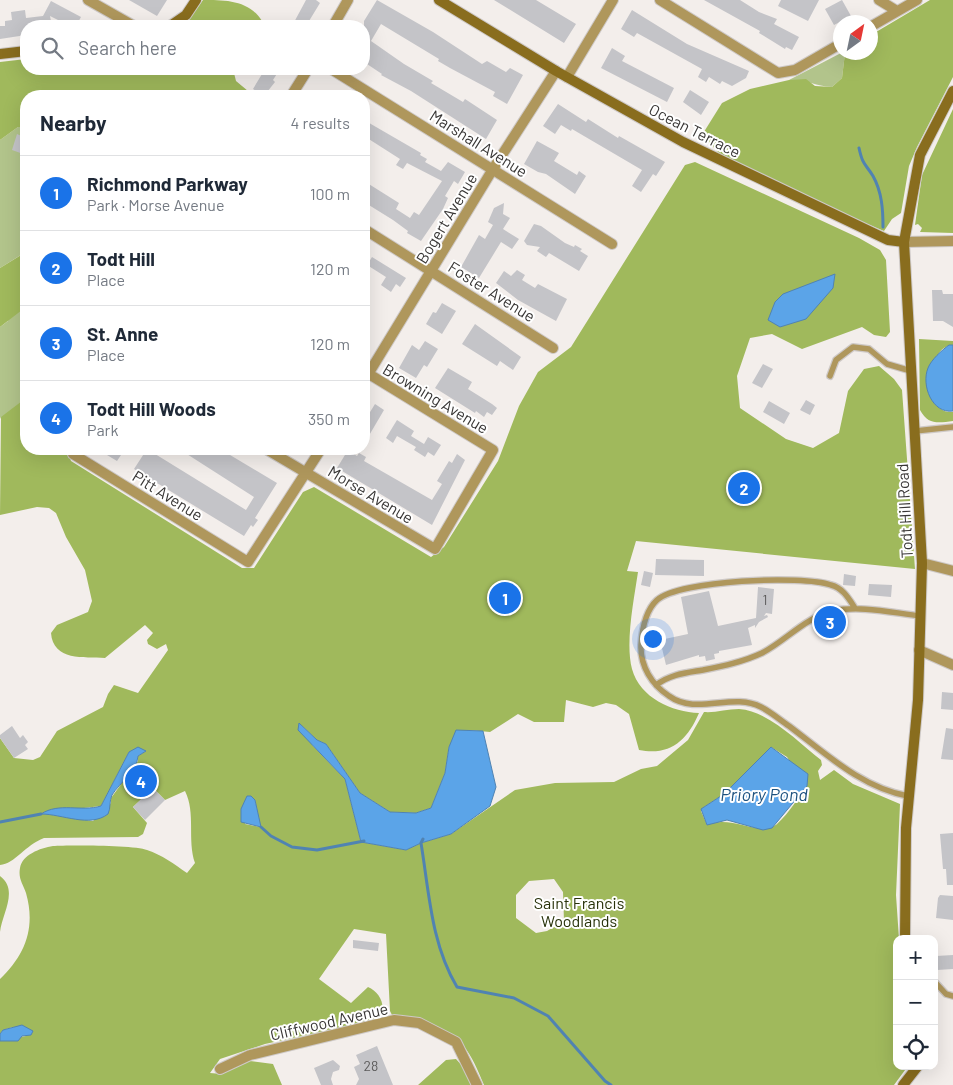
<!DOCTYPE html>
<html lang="en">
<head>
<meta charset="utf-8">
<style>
	body { margin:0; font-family:Barlow,sans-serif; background:#f6f6f7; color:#1f2937 }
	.controls { position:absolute; right:15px; bottom:15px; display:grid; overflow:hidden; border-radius:10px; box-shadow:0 5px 20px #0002 }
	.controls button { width:45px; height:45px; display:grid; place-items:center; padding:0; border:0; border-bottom:1px solid #e0e1e3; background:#fff; color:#1f2937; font:25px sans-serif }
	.compass { position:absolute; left:833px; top:15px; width:45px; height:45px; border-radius:50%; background:#fff; box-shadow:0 5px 20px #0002; rotate:33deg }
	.you { position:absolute; left:652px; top:638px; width:18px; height:18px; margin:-12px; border:4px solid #fff; border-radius:50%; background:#1a73e8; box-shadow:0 0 0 8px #1a73e833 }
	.badge { display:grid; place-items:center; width:32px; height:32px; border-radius:50%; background:#1a73e8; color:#fff; font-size:16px; font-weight:700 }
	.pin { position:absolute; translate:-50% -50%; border:2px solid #fff; box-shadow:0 1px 5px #0006 }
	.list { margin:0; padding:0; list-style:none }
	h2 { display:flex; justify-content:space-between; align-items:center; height:65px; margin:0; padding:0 20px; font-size:21px }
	h2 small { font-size:16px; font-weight:400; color:#747a83 }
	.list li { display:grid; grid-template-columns:32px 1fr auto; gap:15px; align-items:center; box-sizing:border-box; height:75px; padding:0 20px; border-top:1px solid #e0e1e3 }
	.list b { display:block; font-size:19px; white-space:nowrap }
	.list p { margin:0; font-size:16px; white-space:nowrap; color:#747a83 }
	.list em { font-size:16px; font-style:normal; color:#747a83 }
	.icon { flex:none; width:28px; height:28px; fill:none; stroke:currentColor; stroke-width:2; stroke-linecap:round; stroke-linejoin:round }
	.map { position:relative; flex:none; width:953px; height:1085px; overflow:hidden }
	.search { position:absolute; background:#fff; box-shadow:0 5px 20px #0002; left:20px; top:20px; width:350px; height:55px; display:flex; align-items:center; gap:12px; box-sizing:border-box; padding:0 18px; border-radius:20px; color:#747a83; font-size:19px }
	.panel { position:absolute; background:#fff; box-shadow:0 5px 20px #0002; left:20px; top:90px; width:350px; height:365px; border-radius:20px }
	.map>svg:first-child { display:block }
	.green { fill:#b2c48b }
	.forest { fill:#a0b95c; fill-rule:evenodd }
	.water { fill:#5ba4e8; stroke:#5083b2 }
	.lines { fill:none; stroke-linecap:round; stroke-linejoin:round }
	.stream { stroke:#5083b2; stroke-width:3 }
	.building { fill:#c4c4c8 }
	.lane-casing { stroke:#cec9c7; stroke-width:8 }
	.street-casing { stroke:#cec9c7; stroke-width:12 }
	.secondary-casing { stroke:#cec9c7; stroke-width:12 }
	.lane { stroke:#af975c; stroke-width:5.5 }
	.street { stroke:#af975c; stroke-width:10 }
	.secondary { stroke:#896d1e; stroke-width:10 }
	.labels { text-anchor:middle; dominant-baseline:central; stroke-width:4; stroke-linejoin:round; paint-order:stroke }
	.number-label { font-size:14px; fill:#5b5a5a }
	.street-label { font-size:16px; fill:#383635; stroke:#fff }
	.park-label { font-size:16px; fill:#28320a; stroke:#fff }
	.water-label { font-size:18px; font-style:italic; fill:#1e527f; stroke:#fff }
</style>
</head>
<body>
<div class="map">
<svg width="953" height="1085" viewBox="0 0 953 1085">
	<rect width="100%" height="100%" fill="#f3eeeb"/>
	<path class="green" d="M841,53H845L842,78L832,87C814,86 808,79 789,80Z
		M18,127H26V422L1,417L0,419V327L8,321L24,253L0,268V140Z"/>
	<path class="forest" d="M203,0C225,0 249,0 262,21L259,26H184Z
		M930,0H953V77L917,147L909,166L901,213L892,219L884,231L829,208L719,153L702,135L722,103L750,89L789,80L806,79L815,86L832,87L842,78L845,53L870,52L871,35Z
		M26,59V69H236L234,73L236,81L254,96H26V127H18L0,140V62Z
		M953,109V233L920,232L922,228L918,224L915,225L922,175Z
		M695,162L859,238L880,250L886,260L890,332L886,337L874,335L862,327L802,349L772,334L750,338L737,376L740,408L786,439L813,448L839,433L848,391L864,369L879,366L894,379L902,390L915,569L636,541L627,571L638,572C634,599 625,643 632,669C640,698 672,712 699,713C687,741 670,756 639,750L629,714L616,705L606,703L593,707L566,700L564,722H534L518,714L490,732L469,730L449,747L445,773L431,808L416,813L390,812L360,793L326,744L317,740L300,724L313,746L345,779L361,842L406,850L421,843L451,834L515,790L555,783L614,782L641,769L657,766L688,740L704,712C715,713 727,709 739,709C769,711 798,742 821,760L822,765L818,771L820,780L834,770L853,784L900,804L896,895L899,939H897V1066H908L894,1085H484C471,1054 462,1032 426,1024C415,1021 402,1020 392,1015L390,1011L386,934L354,929L319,979L351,1003L368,987C381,992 389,1011 376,1020L265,1044L220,1059L210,1073L222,1074L250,1061L273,1064L282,1085H0V1041L26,1036L13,1027L3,1030L0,1034V979C25,955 36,928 26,893C23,884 18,879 20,868C22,855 40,848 53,846C67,845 135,845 147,850C162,855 174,864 187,873L195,863C187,840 196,813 185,791L165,800L153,788L133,807L147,823L143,834L138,837L44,838C25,845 15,864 0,865V738L14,758L33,760L40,757L57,731L103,707L108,694L114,685L138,693L168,650L166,644L157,649L148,644L147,640L153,633L145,625L105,658C84,657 53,661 51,633L57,625L88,612L92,601L85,570L66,537L56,513L49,508L37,507L0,515L1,417L26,398V449H69L68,453L71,461L242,568H254L303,492L314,487L431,557L444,547L498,461L519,406L538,372L571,347L685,165ZM771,747L787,757L807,786C798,798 789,813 778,823C762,839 732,814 707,825L701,811L704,807L724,794ZM146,751L138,756V761L111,798V803L93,821L42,813L101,806L129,752ZM251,796L255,800L260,827L245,824L244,802ZM554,879L563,892L564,921L547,931L536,933L516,918V895L529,881Z
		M26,252V313L22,310L0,327V268Z
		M919,339L953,341V345C929,347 933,383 932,400C938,407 943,413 953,412V421C938,423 928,425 920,410Z
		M0,876C19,890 2,914 0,932Z
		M456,1059L465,1069L474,1085H418L446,1060Z"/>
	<path class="water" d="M835,274L833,288L806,319L780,327L768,320L775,302L783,294Z
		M949,345H953V411C932,414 921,385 928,368C931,360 942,350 949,345Z
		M299,723L317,740L326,744L360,793L390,812L416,813L431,808L445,773L449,747L456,730L483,731L496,787L490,806L451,834L421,843L406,850L361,842L345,779L298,730Z
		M138,747L146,751L138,756C137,772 120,782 112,795C109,801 111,808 108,814C90,828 62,814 41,814C59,802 81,812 101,806L129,752Z
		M771,747L808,774L807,786L772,828L763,830L727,820L707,825L701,809L724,794Z
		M247,796H251L255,800L261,827L241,822V809Z
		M22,1025L33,1031L31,1035L22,1036L18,1041H0V1034L3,1030Z"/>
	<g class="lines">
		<path class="stream" d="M859,148C863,166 865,163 873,176C882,192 883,210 883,227
			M0,822L41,814
			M261,827L271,836L292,847L317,850L364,841
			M423,839L421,843C429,891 431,944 457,987L514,998L548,1016L605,1081L611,1085"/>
	</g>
	<path class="building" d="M129,0H167L157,16Z
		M306,0H316L320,3L306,26H292Z
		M377,0L433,32L482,64L487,61L506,72L510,68L523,75L507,104L493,96L495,92L450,68L438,61L439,59L381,24L371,41L404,64L433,81L431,83L463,102L465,99L497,120L486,139L411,91L381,75L382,74L364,62V21Z
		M494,0H536L576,24L564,43Z
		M704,0H740L759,12L777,19L774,24L799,37L792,50L786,47L785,49L759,33L760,31Z
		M781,0H819L808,21L778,6Z
		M842,0L851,16L834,25L825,9Z
		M51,1L81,17L76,26H70L50,16L52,26H26V35L0,39V26H5V21L12,20L11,12L25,10L26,18L43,16Z
		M632,10L687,44L749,71L746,78L732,86L722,81L720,84L709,77L706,82L698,77L702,69L637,33L634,37L621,29Z
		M612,48L625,56L622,61L674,88L667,102L601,68Z
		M265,69H280L273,80L275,82L264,96L253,89Z
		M690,90L709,102L701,115L683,102Z
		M558,104L586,122L588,119L618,138L619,136L665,162L656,176L653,174L641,192L632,186L642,170L572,129L571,131L561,125L555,134L543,126Z
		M364,120L421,153L420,155L427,159L425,162L441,171L448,162L465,172L458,184L454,181L445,196L448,198L443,209L421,241L407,233L408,231L393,220L364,202V181L399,203L396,209L410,218L414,212L419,215L442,181L407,163L403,169L396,165L400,159L364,136Z
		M17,134L26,138V155L12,150Z
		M537,141L559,153L554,161L577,175L579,171L586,176L575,194L546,174L538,172L524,164Z
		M504,203L503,214L510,218L503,229L519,239L512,249L501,242L479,278L461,267L479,235L485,239L493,225L488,222L494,208Z
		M534,224L541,226L565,243L574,247L575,245L582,249L580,251L588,256L579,271L549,253L546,257L537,251L540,247L527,245L524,241Z
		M372,257L406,278L400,287L396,284L391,292L381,285L386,277L367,265Z
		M517,270L525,275L522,280L535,288L538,284L567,299L556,321L518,300L496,283L504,271L511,276Z
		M932,290H942L943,294H953V327L943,321H933Z
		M442,303L456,311L442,334L426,324L433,312L436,313Z
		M475,324L521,357L513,370L500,361L497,366L462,344Z
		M425,341L438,349L427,367L424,365L416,378L399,368L412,345L419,350Z
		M763,364L773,369L762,388L752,383Z
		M448,368L472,382L468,389L492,404L497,408L492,415L487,412L484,417L476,411L475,413L435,388Z
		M806,400L815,405L810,415L800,410Z
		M769,401L790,413L784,424L763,412Z
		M375,404L384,410L364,444V416L367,417Z
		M397,420L414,431L411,436L424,444L428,437L441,445L434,456L428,452L425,457L414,450L416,447L397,436L393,443L386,438Z
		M97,449H125L117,461Z
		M147,449L246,510L254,497L179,449H220L277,483L255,518L258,520L253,527L251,525L244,536L134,469Z
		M348,450L357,456L359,453L366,457L364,461L432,500L442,484L437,481L449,461L452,463L457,454L465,460L432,525L337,468Z
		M656,559L704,560V576L655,575Z
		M644,571L653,573L650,587L641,585Z
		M844,574L856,576L855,586L843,585Z
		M869,584L892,585L891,597L868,595Z
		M758,587L774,589L772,614L766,613L764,616L767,615L768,617L759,622L755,628V625L748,628L752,645L719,651V653L714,654L715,659L706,661L705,656L699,657V655L666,665L660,640L688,634L681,597L709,591L718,626L756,618Z
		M942,692L953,693V710L941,709Z
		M12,726L20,738L23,735L28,742L25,745L28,749L14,758L0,738V735Z
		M946,728L953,729V760L941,759Z
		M153,788L165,800L145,820L133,807Z
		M953,833V885H947L946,869H943L940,834Z
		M940,895L953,896V920L936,918L938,898Z
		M353,940L379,943L378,951L353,948Z
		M953,955V969L937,970L936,956Z
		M377,1046L393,1085H356L359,1079L354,1067L360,1064L356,1055Z
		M333,1060L340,1066L339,1070L333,1072L331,1079L333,1085H321L314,1068Z"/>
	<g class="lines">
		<defs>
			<path id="lane" d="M830,376L836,360L853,347L869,349L887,364L911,371
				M915,431L953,427
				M855,608C849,599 843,588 831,585C802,575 680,580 657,600C645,611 642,630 641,645C640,666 652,685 669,696C697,716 732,692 761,707C771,712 780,720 789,726C825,753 862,788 908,796
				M656,685C671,674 685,673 703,670C723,666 743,662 762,653C787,640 804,618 833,611C861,605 893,613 921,616
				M934,981L946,994L953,996"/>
			<path id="street" d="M88,0L134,26
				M660,0L778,73L795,70L840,44
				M879,0L897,11
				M333,26L348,0
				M870,27L917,0
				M331,69L612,244
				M567,77L613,0
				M291,96L308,69
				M364,229L553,348
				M904,242L953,241
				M364,381L493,169L556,71
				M76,449L73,454L248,562L321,449
				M266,449L435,549L493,450L364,371
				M922,563L953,571
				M919,650L953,665
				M220,1069L250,1055L394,1020L419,1023L456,1042L477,1085"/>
			<path id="secondary" d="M439,0L556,71L683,142L888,240L904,242
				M170,26L186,15L196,0
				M0,54L26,51
				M905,939L906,828L918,700L922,563L904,242L920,155L953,91
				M903,1085L918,1066"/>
		</defs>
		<use href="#lane" class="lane-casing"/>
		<use href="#street" class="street-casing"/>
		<use href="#secondary" class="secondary-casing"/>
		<use href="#lane" class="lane"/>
		<use href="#street" class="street"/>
		<use href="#secondary" class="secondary"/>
	</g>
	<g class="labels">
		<g class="number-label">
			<text x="765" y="599">1</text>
			<text x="371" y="1065">28</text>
		</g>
		<g class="street-label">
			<text transform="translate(695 130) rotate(27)">Ocean Terrace</text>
			<text transform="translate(479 143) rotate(32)">Marshall Avenue</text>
			<text transform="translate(446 218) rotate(-59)">Bogert Avenue</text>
			<text transform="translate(492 291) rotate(32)">Foster Avenue</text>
			<text transform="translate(436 398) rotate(31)">Browning Avenue</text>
			<text transform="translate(371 494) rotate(31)">Morse Avenue</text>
			<text transform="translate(168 495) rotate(32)">Pitt Avenue</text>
			<text transform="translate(904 511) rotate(-93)">Todt Hill Road</text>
			<text transform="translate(329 1021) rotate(-13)">Cliffwood Avenue</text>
		</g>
		<g class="park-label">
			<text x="579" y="902">Saint Francis<tspan x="579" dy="18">Woodlands</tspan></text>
		</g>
		<g class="water-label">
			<text x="764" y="794">Priory Pond</text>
		</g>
	</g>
</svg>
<div class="controls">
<button>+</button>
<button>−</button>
<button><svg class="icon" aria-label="locate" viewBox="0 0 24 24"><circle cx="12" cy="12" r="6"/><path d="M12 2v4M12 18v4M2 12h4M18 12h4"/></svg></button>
</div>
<svg class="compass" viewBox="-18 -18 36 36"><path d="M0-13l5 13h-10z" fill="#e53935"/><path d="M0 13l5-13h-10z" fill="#747a83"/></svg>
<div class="you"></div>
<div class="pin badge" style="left:505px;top:598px">1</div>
<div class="pin badge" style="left:744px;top:488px">2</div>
<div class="pin badge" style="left:830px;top:622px">3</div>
<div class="pin badge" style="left:141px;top:781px">4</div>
<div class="search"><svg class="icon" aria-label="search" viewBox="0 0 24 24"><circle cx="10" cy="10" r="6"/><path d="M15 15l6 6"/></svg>Search here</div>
<section class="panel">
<h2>Nearby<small>4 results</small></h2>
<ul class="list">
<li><span class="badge">1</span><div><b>Richmond Parkway</b><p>Park · Morse Avenue</p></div><em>100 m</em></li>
<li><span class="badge">2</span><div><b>Todt Hill</b><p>Place</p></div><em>120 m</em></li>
<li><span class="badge">3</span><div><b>St. Anne</b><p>Place</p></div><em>120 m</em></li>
<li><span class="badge">4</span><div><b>Todt Hill Woods</b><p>Park</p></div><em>350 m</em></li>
</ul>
</section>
</div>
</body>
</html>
